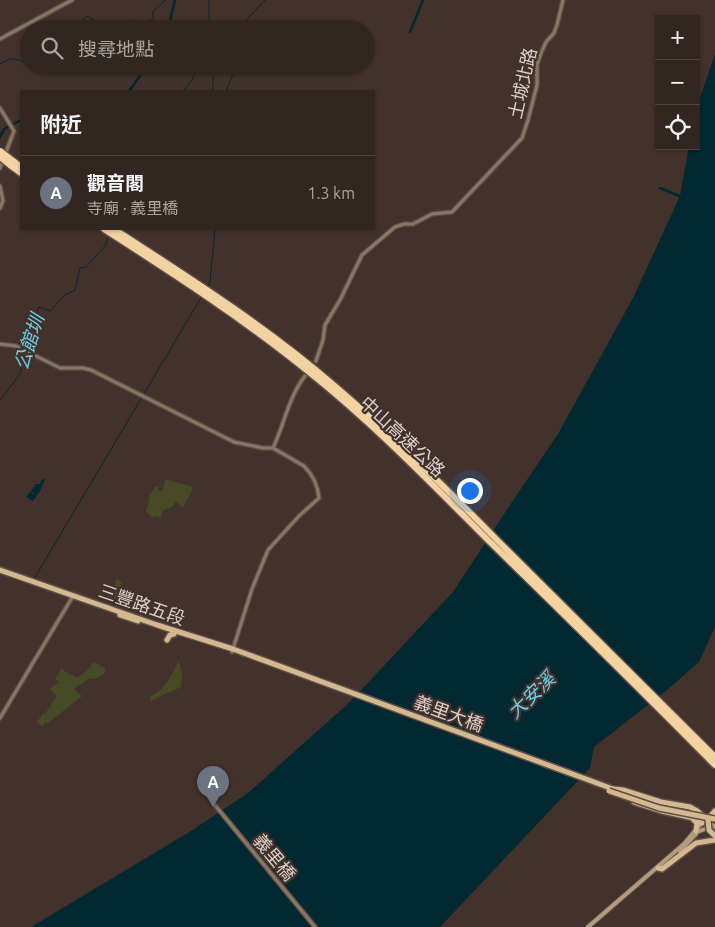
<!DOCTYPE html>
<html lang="zh-TW">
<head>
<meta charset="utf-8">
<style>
	body { margin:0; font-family:Ubuntu,"Noto Sans TC",sans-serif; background:#3d322d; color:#f1f3f6 }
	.controls { position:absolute; right:15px; top:15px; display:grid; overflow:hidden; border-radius:0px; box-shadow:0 1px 4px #0004 }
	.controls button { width:45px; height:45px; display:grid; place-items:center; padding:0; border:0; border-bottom:1px solid #4d433e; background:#322620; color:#f1f3f6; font:25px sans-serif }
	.you { position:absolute; left:469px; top:490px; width:18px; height:18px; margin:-12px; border:4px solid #fff; border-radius:50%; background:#1a73e8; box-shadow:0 0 0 8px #1a73e833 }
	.badge { display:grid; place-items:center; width:32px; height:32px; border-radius:50%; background:#bbc045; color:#fff; font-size:16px; font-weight:700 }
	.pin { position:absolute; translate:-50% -41px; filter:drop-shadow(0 1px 2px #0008) }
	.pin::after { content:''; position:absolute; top:26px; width:18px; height:15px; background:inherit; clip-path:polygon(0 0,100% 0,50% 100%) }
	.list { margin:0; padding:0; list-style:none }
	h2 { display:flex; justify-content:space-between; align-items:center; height:65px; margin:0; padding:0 20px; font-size:21px }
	h2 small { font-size:16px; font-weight:400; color:#a8a5a5 }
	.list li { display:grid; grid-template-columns:32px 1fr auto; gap:15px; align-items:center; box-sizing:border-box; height:75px; padding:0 20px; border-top:1px solid #4d433e }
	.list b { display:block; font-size:19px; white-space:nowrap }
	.list p { margin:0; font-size:16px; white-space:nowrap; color:#a8a5a5 }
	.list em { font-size:16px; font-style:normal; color:#a8a5a5 }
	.icon { flex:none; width:28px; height:28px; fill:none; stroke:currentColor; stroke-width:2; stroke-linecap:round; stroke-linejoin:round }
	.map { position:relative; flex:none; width:715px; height:927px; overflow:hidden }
	.search { position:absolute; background:#322620; box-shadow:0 1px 4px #0004; left:20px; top:20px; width:355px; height:55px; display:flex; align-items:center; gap:12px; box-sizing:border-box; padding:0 18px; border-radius:28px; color:#a8a5a5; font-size:19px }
	.panel { position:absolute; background:#322620; box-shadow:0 1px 4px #0004; left:20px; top:90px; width:355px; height:140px; border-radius:0px }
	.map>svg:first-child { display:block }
	.green { fill:#464b26 }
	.water { fill:#022831 }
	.pier { fill:#43322b }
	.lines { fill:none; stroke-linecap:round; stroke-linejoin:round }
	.stream { stroke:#022831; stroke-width:1 }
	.canal { stroke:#022831; stroke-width:2.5 }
	.tertiary-casing { stroke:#5e4e48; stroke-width:5.5 }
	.secondary-casing { stroke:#5e4e48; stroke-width:6 }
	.primary-casing { stroke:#5e4e48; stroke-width:8 }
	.motorway-casing { stroke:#5e4e48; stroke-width:9 }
	.tertiary { stroke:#867865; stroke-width:3 }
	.secondary { stroke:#b29c7d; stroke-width:4 }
	.primary { stroke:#d4b890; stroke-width:5 }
	.motorway { stroke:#f3d2a1; stroke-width:6 }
	.primary-bridge-casing { stroke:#5e4e48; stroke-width:8; stroke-linecap:butt }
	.motorway-bridge-casing { stroke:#5e4e48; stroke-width:9; stroke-linecap:butt }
	.primary-bridge { stroke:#d4b890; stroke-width:5 }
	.motorway-bridge { stroke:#f3d2a1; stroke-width:6 }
	.labels { text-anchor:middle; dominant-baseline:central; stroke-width:4.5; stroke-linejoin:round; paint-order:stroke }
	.street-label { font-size:18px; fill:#dad0cb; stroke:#43322b }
	.water-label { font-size:19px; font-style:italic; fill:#67cfea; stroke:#43322b }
</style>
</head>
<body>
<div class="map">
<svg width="715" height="927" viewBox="0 0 715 927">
	<rect width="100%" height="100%" fill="#43322b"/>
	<path class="green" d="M166,479L193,487L191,493L183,507L176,501L172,507L162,511L161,517L154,516L153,518L146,511L150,498L149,496L156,486L159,487L158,490L162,491Z
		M116,579L122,582L118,599H115L113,594Z
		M179,661L182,675L181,687L150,701V697C167,687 170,678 179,661Z
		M93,662L105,668V673L94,679L90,678L74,689L82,696L48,723L45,722L42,726L37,722L43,713L45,714L57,696L49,689L59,682L55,679L61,669L77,678L87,671Z"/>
	<path class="water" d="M715,54V627L699,662L667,690L594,747L590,768L440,927H31L191,831L248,793L350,702L453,592L504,514L558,434L634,296L680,196L689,146H696V110Z
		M44,478L45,479L40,491L33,501L26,497L30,492L36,495L31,491L36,484H41L40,482Z"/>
	<path class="pier" d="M358,691L587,775L582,780L353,696Z
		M221,808L319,927H315L218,810Z"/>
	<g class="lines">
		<path class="stream" d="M73,29L87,16L100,23L136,20L139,22L149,21L154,18L152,12L166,0
			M209,29V0
			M238,29L265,0
			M0,64C12,56 17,58 29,65
			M31,66H33
			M213,66V91
			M183,91L192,80L198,66
			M226,91L233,74L232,66
			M208,286L210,282L215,229
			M24,347L31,321L39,307L50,311L65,295L75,290L80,268L86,267L105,246L109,235
			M0,400C4,394 21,375 21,371C22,362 18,362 22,351
			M34,579L202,296"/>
		<path class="canal" d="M168,29L175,0
			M410,32L423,0
			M129,91L147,66
			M0,137L4,129L21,120
			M660,188L682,197"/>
		<defs>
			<path id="tertiary" d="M0,39L72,0
				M0,108L14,131L0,168
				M0,186L3,201L0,208
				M0,344L16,346L60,368H83L91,370L234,442L263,448H273L304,466C312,474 318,486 319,498L299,516L268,550L252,589L232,652
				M316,361L323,340L325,325L340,300L362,255L395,227L404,224H413L432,214L452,212L522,138L528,120L537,85V65L541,53L546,42L554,33L557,25L563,0
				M273,448C284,425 289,396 305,376
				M0,718L73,596
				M214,804L315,927"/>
			<path id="secondary" d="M697,832L705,829H709
				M680,851L696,834
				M588,927L684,844L705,819L715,827"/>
			<path id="primary" d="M0,570L157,625L233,649L613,789L623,790L661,802L690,807L697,811L705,818
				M120,615L138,621
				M167,640L170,635L174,634
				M634,802L662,811L698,819L702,823
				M693,819L697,823L696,831
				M708,819L715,811
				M658,868L662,869L696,843L715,840"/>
			<path id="motorway" d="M13,161L21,167
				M10,165L21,173
				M104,229C174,274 244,319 309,372C373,423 430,482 488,540C564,614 640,689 715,765
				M114,229C191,279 268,328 337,388C393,436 446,488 498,541C570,613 642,685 715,757"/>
		</defs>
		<use href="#tertiary" class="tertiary-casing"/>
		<use href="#secondary" class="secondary-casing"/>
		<use href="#primary" class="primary-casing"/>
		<use href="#motorway" class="motorway-casing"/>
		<use href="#tertiary" class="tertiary"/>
		<use href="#secondary" class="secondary"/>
		<use href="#primary" class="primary"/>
		<use href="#motorway" class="motorway"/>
		<defs>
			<path id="primary-bridge" d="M609,791L659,808L715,819
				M708,819L709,830L715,836"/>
			<path id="motorway-bridge" d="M0,151L13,161
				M0,157L10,165"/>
		</defs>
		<use href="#primary-bridge" class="primary-bridge-casing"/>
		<use href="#motorway-bridge" class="motorway-bridge-casing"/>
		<use href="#primary-bridge" class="primary-bridge"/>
		<use href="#motorway-bridge" class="motorway-bridge"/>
	</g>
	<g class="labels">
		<g class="street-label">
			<text transform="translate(522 83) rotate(-77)">土城北路</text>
			<text transform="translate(403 436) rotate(43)">中山高速公路</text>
			<text transform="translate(142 604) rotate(19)">三豐路五段</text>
			<text transform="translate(449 713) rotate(20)">義里大橋</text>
			<text transform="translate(275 857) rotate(50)">義里橋</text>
		</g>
		<g class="water-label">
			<text transform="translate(29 342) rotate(-72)">公館圳</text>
			<text transform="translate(531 695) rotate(-44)">大安溪</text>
		</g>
	</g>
</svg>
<div class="controls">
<button>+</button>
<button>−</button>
<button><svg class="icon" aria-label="locate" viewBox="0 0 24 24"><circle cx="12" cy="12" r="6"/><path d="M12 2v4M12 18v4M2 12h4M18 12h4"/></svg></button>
</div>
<div class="you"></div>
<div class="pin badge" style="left:213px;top:807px;background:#6b7280">A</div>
<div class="search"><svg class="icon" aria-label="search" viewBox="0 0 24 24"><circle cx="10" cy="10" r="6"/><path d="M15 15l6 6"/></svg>搜尋地點</div>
<section class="panel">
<h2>附近<small></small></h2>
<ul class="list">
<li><span class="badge" style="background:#6b7280">A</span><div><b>觀音閣</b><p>寺廟 · 義里橋</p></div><em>1.3 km</em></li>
</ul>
</section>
</div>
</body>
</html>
